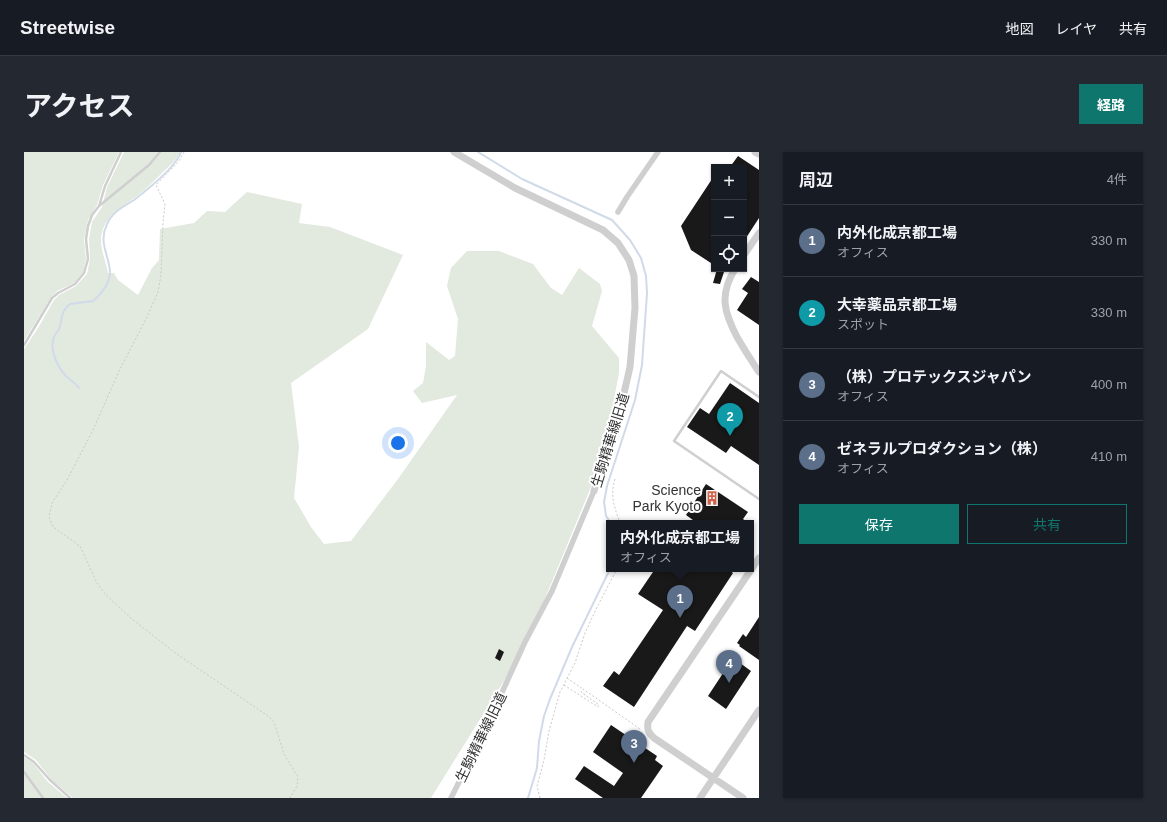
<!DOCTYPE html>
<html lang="ja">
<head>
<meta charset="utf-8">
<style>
	body { margin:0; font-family:Arial,"Noto Sans JP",sans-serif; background:#242831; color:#f1f3f6 }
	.controls { position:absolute; right:12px; top:12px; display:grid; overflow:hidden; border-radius:0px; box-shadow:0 1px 3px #0004 }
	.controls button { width:36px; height:36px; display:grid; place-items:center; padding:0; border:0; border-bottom:1px solid #363941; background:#171b24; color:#f1f3f6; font:20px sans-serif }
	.you { position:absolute; left:374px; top:291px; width:14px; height:14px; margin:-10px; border:3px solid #fff; border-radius:50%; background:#1a73e8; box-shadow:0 0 0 6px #1a73e833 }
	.badge { display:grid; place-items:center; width:26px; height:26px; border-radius:50%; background:#0f766e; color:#fff; font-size:13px; font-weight:700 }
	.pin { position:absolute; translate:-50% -33px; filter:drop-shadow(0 1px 2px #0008) }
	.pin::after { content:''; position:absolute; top:21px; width:14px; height:12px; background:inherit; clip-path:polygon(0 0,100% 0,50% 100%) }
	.popup { position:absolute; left:582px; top:368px; width:148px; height:52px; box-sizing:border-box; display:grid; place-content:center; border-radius:0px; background:#171b24; filter:drop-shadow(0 1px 3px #0005); font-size:13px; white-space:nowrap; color:#9ea1a6 }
	.popup b { font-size:15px; color:#f1f3f6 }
	.popup::after { content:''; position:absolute; left:50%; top:100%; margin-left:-8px; border:8px solid transparent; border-top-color:#171b24 }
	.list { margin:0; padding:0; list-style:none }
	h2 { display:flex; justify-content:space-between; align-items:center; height:52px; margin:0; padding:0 16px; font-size:17px }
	h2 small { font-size:13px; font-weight:400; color:#9ea1a6 }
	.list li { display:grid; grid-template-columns:26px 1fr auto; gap:12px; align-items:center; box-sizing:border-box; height:72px; padding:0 16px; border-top:1px solid #363941 }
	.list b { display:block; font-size:15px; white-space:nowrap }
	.list p { margin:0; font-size:13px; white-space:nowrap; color:#9ea1a6 }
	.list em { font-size:13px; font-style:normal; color:#9ea1a6 }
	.actions { display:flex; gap:8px; padding:12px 16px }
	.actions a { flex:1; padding:9px 0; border:1px solid #0f766e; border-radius:0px; text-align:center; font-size:14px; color:#0f766e }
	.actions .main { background:#0f766e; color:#fff }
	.icon { flex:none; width:22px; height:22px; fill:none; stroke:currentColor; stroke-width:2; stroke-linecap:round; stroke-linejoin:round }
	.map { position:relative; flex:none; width:735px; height:646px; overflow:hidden; border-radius:0px }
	header { display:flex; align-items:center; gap:24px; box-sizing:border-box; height:56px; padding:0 20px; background:#171b24; border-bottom:1px solid #363941 }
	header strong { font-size:19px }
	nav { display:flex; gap:22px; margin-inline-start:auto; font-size:14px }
	.intro { display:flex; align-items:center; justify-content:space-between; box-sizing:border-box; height:96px; padding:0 24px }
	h1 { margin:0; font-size:28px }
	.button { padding:10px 18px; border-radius:0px; background:#0f766e; color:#fff; font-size:14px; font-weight:700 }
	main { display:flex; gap:24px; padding:0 24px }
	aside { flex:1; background:#171b24; border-radius:0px; box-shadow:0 1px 3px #0004 }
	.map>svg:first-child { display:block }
	.green { fill:#e2e9df }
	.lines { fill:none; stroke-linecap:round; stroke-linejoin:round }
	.stream { stroke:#d1dae9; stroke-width:2 }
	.building { fill:#191919 }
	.path { stroke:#c9c9c9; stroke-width:1; stroke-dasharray:2 2; stroke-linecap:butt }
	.service { stroke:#cfcfcf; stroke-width:2.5 }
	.minor { stroke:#cfcfcf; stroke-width:5.5 }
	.tertiary { stroke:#cfcfcf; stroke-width:7 }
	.labels { text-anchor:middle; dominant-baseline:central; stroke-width:4; stroke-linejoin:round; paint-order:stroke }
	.street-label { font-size:14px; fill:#323232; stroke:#fff }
	.poi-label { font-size:14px; fill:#323232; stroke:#fff; text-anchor:end }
</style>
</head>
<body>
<header>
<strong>Streetwise</strong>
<nav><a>地図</a><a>レイヤ</a><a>共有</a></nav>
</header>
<div class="intro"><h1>アクセス</h1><a class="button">経路</a></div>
<main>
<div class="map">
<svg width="735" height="646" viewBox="0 0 735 646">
	<rect width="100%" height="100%" fill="#fff"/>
	<path class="green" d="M0,0H95L79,33L73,53L64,68L60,87L62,107L59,120L50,131L33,139L27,145L0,189Z
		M100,0H156C152,9 144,15 138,21C130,29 122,37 113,44C96,56 78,65 77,88C77,99 82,110 84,121H90L94,128L114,143L128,116L135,108L136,77L170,71L183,59L201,60L223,40L278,52L275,71L306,75L379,103L344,177L267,231L275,295L270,346L287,375L300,392L327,389L374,327L433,243L398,251L389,239L399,231L402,214V190L425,208L431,204L434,167L423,134L427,116L443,99H475L509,112L527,136L538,143L555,116L576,132L578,139L568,174L595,206V221L586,268L569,330L501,495L407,646H49L27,627L12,608L0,600V197L14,176L30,148L35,143L52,134L63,122L66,107L65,87L68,70L78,55L83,35Z
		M0,605L9,611L24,630L43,646H0Z"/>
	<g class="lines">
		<path class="stream" d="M454,0L498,27L588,68L606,88L617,106L622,124L623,141L618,213L611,248L583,334L580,350L582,364L587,371
			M55,236C51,230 45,228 41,223C33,214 25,197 30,185C31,182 34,180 35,177C39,166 36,160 46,152L69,149C77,142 86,131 86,120C85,102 74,91 83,72C88,60 99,55 110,48C123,38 152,15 157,0
			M504,646L513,616L515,589L520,564L526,547L548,495L586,417"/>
	</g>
	<path class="building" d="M714,4L735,18V66L720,89V15H706Z
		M690,24V113L667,98L657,74Z
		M693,117H701L696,132L689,131Z
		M727,125L735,130V173L713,158L724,141L718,137Z
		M706,231L735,251V313L707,294L702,301L663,275L676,256L685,262Z
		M682,332L724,360L719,367L724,371H673L662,363Z
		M631,417H703L709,421L671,479L663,474L610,555L579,534L590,519L595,523L639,458L614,442Z
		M735,465V508L715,494L716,493L713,491L719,482L722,485Z
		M475,497L480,500L476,509L471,506Z
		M709,506L727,519L702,557L684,544Z
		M587,573L633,604L631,608L639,614L617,646H579L551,627L560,614L590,634L599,621L569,600Z"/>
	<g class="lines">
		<path class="path" d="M160,0L155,9L132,33L141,52L139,71L137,123L134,140L122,167L95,219L69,278L43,328L28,351L25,365L29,375L56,394L73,431L82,443L108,467L150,500L244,564L250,570L260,602L274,625L273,634L266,646
			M591,327C586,344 590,354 596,371
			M543,526L559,537
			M540,533L574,555L575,553L557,540L559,537L616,577
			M516,646L513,634L520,608L525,579L536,540L551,511L561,481L573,455L593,417"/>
		<path class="service" d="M75,54L125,13L136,0
			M0,193L28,146L34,141L51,132L60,121L64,107L62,87L64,74L68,63L75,54L81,34L97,0
			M735,245L697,219L650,289L735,347
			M0,603L10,610L26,628L46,646
			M0,620L19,646"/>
		<path class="minor" d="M594,60L603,45L634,0
			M427,646L458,584L501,490L528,439L570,339"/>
		<path class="tertiary" d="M430,0L491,36L579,78L594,91L605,108L610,124L611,156L606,215L598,250L570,339
			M731,0L735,2
			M720,103L735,81
			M711,117C695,143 700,160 713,185C720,197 727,208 735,220
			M676,646L735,558
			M719,646L630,586C624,581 623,577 624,570L735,406"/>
	</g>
	<defs>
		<symbol id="building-bare" viewBox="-9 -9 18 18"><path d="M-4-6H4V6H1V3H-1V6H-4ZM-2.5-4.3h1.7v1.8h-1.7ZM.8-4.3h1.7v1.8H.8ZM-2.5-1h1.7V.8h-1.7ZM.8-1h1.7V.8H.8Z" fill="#d0644c" stroke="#fff" stroke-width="2.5" paint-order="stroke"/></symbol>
	</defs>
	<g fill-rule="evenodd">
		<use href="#building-bare" x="678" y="336" width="20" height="20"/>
	</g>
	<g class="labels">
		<g class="street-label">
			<text transform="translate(586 288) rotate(-73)">生駒精華線旧道</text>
			<text transform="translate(457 585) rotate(-64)">生駒精華線旧道</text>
		</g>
		<g class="poi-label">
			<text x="677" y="338">Science<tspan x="677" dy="16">Park Kyoto</tspan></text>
		</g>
	</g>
</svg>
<div class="controls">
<button>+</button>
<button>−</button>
<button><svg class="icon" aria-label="locate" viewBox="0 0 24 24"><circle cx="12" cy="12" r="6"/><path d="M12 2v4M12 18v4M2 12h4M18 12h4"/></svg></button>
</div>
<div class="you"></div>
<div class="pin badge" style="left:656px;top:466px;background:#5c6f8a">1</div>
<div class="popup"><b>内外化成京都工場</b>オフィス</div>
<div class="pin badge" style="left:706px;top:284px;background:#0f9aa8">2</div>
<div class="pin badge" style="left:610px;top:611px;background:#5c6f8a">3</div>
<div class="pin badge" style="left:705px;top:531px;background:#5c6f8a">4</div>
</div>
<aside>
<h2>周辺<small>4件</small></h2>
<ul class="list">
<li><span class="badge" style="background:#5c6f8a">1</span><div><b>内外化成京都工場</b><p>オフィス</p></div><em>330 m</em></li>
<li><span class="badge" style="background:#0f9aa8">2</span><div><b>大幸薬品京都工場</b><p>スポット</p></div><em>330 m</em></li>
<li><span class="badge" style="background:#5c6f8a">3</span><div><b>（株）プロテックスジャパン</b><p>オフィス</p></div><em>400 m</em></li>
<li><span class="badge" style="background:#5c6f8a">4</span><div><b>ゼネラルプロダクション（株）</b><p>オフィス</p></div><em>410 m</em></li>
</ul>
<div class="actions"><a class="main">保存</a><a>共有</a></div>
</aside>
</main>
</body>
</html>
